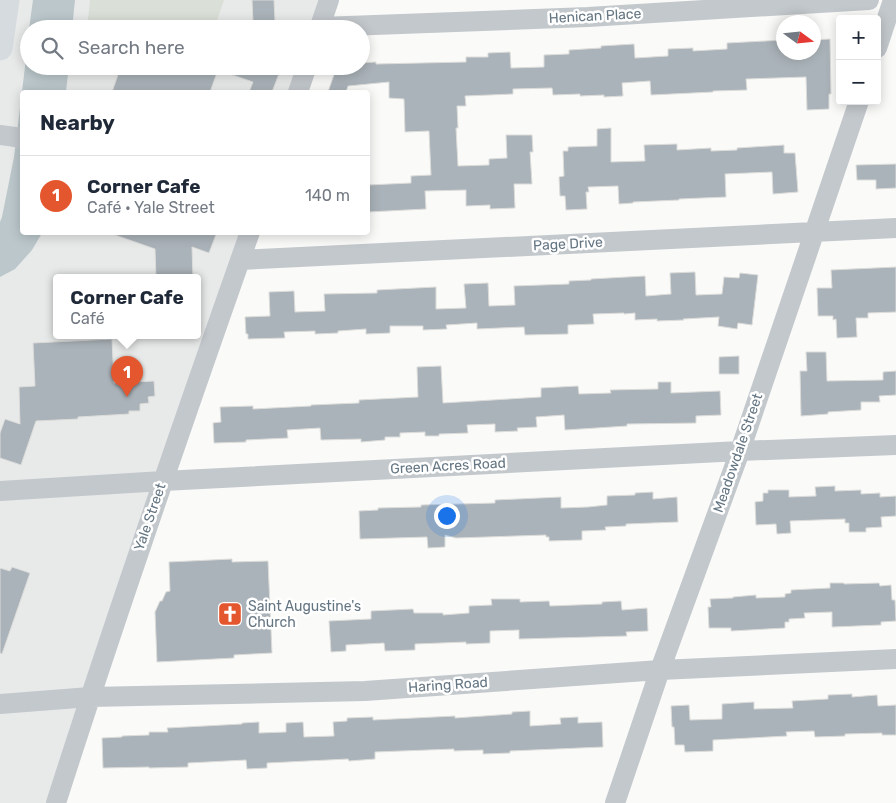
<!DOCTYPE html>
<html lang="en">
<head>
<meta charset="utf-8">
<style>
	body { margin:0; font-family:Rubik,sans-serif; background:#f6f6f7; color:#1f2937 }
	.controls { position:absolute; right:15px; top:15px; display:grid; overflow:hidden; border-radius:5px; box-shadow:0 2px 12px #0003 }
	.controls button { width:45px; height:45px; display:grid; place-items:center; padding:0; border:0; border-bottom:1px solid #e0e1e3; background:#fff; color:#1f2937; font:25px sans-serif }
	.compass { position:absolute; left:776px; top:15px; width:45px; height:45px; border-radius:50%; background:#fff; box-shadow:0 2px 12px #0003; rotate:105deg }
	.you { position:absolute; left:446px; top:515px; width:18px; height:18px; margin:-12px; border:4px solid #fff; border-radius:50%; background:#1a73e8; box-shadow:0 0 0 8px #1a73e833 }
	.badge { display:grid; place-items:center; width:32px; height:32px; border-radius:50%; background:#e4572e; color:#fff; font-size:16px; font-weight:700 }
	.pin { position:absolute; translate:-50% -41px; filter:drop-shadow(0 1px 2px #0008) }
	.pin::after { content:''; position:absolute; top:26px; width:18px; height:15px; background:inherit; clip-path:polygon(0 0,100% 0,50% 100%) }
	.popup { position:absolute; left:53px; top:274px; width:148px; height:65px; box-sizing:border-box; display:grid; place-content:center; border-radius:5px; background:#fff; filter:drop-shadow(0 1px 4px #0005); font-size:16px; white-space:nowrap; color:#747a83 }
	.popup b { font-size:19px; color:#1f2937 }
	.popup::after { content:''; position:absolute; left:50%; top:100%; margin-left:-10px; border:10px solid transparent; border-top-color:#fff }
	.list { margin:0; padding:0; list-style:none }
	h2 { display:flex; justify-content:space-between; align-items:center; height:65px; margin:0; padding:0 20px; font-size:21px }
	h2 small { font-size:16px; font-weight:400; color:#747a83 }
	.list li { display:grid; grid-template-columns:32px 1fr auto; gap:15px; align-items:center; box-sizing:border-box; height:80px; padding:0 20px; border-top:1px solid #e0e1e3 }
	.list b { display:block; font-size:19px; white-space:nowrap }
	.list p { margin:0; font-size:16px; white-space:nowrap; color:#747a83 }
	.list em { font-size:16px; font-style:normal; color:#747a83 }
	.icon { flex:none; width:28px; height:28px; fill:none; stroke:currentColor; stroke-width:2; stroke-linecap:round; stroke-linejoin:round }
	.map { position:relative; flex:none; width:896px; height:803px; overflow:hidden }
	.search { position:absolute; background:#fff; box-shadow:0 2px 12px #0003; left:20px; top:20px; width:350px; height:55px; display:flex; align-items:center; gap:12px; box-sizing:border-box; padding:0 18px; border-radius:28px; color:#747a83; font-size:19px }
	.panel { position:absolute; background:#fff; box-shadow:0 2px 12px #0003; left:20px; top:90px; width:350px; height:145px; border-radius:5px }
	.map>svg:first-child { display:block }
	.built { fill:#e8e9e9; fill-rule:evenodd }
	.green { fill:#dadfd7 }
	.water { fill:#bbc7cb }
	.building { fill:#aab3b9; stroke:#dcdcda }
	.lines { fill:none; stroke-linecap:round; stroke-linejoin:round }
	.minor { stroke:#c3c8cc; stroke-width:20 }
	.major { stroke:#d6dbdf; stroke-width:25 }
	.labels { text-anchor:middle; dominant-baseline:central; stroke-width:5; stroke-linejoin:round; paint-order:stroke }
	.street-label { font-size:14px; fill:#657683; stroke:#fff }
	.poi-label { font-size:14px; fill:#657683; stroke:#fff; text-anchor:start }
</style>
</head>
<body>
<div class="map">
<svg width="896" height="803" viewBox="0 0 896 803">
	<rect width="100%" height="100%" fill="#fafaf8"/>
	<path class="built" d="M0,0H328L318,29H29V66H305L296,92H22V232L247,233L47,803H0ZM57,278H197V336H57Z"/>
	<path class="green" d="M90,0H224L214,29H87Z"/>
	<path class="water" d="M33,0H75L72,29H29Z
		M29,34V66H69L66,91V92H22V232L42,233L32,250L15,269L0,277V222L2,217L14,157Z"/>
	<path class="building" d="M252,0H274L275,21L253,22Z
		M830,39L831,94H829V109L807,110L806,77L746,79L747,90L713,91V92L651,95L650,81L622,83L623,96L604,97V95L580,96V94L553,95L552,88L513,89V94L465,96L466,106H457L458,128H456L458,166L489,165V159L507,158L506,135H532L533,152H530L532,184H514L515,208L490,209V205L466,206V190L425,191L426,209L368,212V185L411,183V176L431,175L429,131L405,132L404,99L389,98V82L348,86L346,92H328L337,66H361V63L376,62V64L466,62V57H488V53L510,52L511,68L544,67V55L569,54V50L601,48V46L634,44L635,58L668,56V49L693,48V51L727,49V43L784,40V52H814V40Z
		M121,66H282L272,92H249L253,82L218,70L210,92H112Z
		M611,128V162L645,161L644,145L677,144V150L711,148V151L737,150V148L784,145V153H795L798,192L773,194L772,172L725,174L726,197L679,199V200L633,202V203L619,204L618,186L588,187L589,192H586L587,209L566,210L565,196H560L559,177L564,176L563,151H568V147L597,146V129Z
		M896,164V188L876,189V180H857L856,165Z
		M115,232H217L209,253L192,247L193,278H156L155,249L115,235Z
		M896,267V312L868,313V318H856L857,337L837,338L836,319L833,320V316H818L817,288H832L831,270Z
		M695,272L696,295L722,294L724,277L739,278L740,273L758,275L752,325L738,323L737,329L718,326L719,317L683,319L684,320L657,321V319L635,320V313L624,314V313L593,314L594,324L568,325V334L525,335L524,327L477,329V323L446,325L447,329L423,330V326H390V333L366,334V329L338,331V333L315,334V331L284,332L285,338L248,339V334H246L245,317L270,316L269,292L294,291L295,312L325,311L324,294L377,293V290L436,287V309L466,308L464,284L488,283L489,306L515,305L514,286L569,284V281L591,280V279L645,276L646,296L671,294L670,273Z
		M112,339L114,383L154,381L155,396L148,397L149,403L140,404V411H129V414L78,417V419L36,421L21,465L0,458V433L5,419L20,424L19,387L35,386L33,343Z
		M806,352H826L827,381L883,380V372L896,371V395L879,396L880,402H861V410L828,412V414L801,416L800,371H807Z
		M739,356V374H719V357Z
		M441,366L443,403L541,397V388L578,386L579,394L611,393L610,390L658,389V382H671V393L720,391L721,415L696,416V423L627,424V426L565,430L564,415L536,417L537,427L517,428L518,431L495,432V424L467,425L468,433L439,434V436H425V432L400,433V437H385V440L361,442V439L321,440L320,428L287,430L288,438L246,440V442L214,443L213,423L221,422L220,407L253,406V409L311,406V405L359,403V400L418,397L417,367Z
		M835,486V491L861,490V494L880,493V497L896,496V516L881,517L882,527L866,528V532H849V523H845V519L790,521L791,533L777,534L776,524L756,525L755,502L763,501V493H768V490H789V497L816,496L815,487Z
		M653,492V499L677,497L678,522L626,524V526L605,527L606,530L582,531V540L549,541V537H546V535L456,538L445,535V547L428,548L427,537L360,539L359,511L378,510V508L421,507V505L495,503V500L561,497V508L588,507L607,505V496L635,495V493Z
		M232,559V562L268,561L272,653L234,655V658L157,662L155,612L160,601H162L166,592L170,591L169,562Z
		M12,567L30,573L2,654L0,653V568L10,571Z
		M830,583H844V584L879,583L880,586L891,585L892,600H895L896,621L881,622V625L832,627V612L804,613L805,618L789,619V622H785V628L731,631V628H709L708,607H711L710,599L733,598V597L756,595V598L785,597V594L791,593V590L830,588Z
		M491,599H520V602L549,601L550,606L602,604V602L621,601L622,610L647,608L648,631L626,632L627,636L519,639V630L490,631V643L466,644V642L415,644V650L385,651L384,643L346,645V651L331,652L329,621L371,619V611L413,609L414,613H443V615L469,613V606L492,605Z
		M852,694V697L877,695L878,706L896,705V735H882V733L845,734V736L815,737L814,731L786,732L787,736L713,740V751L685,752L684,745H675L674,727H672L671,706L689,705L690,720L722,719V704L754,702V709L793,708L792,701L828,699V695Z
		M530,711V726L561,724L560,718L578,717V723L602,722L603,747L510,751V753L483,754V750L454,751V749L375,752V759L349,761L348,759L267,763V768L247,769L246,760L188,763V767L149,768V767L103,768L102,738L122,737V736L149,735V732H168L167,728L242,724V723L259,722V733L286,732V723L303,722L304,737L334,736L333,722L347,721V718L373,717V720L455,716V718L512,714V712Z"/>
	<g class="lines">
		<path class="minor" d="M320,27L588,17L869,0
			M319,29L329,0
			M877,48L893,0
			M298,92L307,66
			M0,135L22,138
			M240,260L896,228
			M0,491L163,481L740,451L896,445
			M0,704L90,697L365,691L660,670L896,659
			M56,803C117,612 183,422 250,232
			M615,803L660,670L740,451L859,101"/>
		<path class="major" d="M0,48L7,0"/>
	</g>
	<defs>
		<symbol id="church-square" viewBox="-11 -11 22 22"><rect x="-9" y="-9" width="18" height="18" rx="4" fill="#e4572e" stroke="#fff"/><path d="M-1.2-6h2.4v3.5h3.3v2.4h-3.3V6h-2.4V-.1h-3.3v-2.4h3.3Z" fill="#fff"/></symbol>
	</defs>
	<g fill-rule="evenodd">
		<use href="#church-square" x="216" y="600" width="28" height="28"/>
	</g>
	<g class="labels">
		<g class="street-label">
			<text transform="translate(595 16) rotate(-3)">Henican Place</text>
			<text transform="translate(568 244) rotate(-3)">Page Drive</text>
			<text transform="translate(738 453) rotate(-71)">Meadowdale Street</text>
			<text transform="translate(448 466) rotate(-3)">Green Acres Road</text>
			<text transform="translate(150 517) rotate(-71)">Yale Street</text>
			<text transform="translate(448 685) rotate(-4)">Haring Road</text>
		</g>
		<g class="poi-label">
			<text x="248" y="606">Saint Augustine's<tspan x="248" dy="16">Church</tspan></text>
		</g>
	</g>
</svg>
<div class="controls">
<button>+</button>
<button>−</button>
</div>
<svg class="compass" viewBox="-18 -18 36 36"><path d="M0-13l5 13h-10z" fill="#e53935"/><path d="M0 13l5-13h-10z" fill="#747a83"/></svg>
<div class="you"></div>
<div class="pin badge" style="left:127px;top:397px">1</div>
<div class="popup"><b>Corner Cafe</b>Café</div>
<div class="search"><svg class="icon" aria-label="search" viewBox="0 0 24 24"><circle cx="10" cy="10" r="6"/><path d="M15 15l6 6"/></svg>Search here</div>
<section class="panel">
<h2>Nearby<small></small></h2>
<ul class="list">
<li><span class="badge">1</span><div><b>Corner Cafe</b><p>Café · Yale Street</p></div><em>140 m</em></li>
</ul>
</section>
</div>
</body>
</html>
